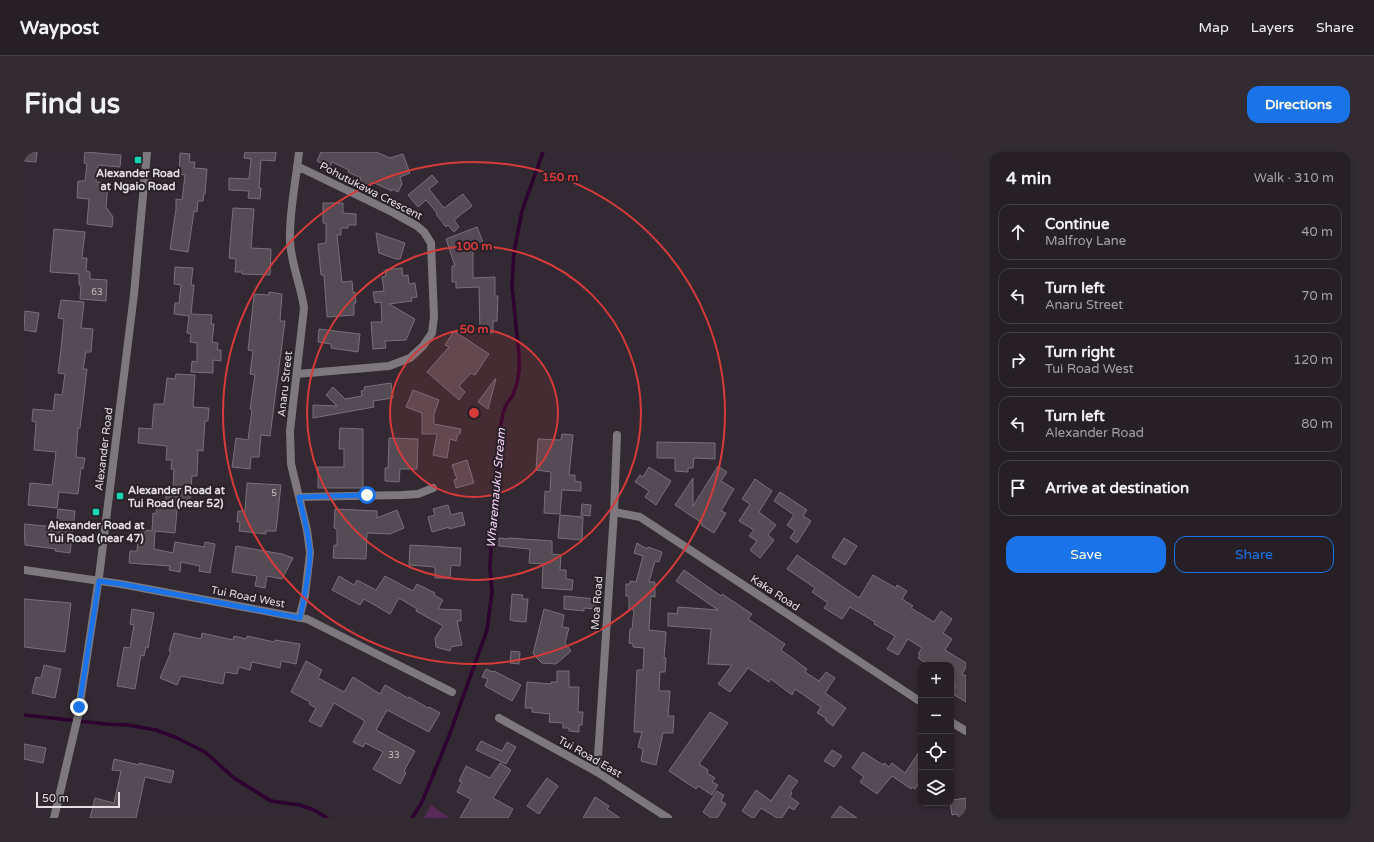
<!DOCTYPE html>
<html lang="en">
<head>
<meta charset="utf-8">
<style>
	body { margin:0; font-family:"Varela Round",sans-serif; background:#322c32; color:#f1f3f6 }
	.controls { position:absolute; right:12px; bottom:12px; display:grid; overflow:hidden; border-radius:8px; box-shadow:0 2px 6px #0003 }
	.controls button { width:36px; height:36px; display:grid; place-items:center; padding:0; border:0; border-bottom:1px solid #423d43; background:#261f26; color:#f1f3f6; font:20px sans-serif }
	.scale { position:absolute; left:12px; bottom:10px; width:84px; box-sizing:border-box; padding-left:4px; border:2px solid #e4dee4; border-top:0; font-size:11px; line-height:14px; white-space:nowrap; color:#e4dee4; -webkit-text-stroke:3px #282028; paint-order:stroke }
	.stop { position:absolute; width:12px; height:12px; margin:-9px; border:3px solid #1a73e8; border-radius:50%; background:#fff }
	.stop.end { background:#1a73e8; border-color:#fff; box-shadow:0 1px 4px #0008 }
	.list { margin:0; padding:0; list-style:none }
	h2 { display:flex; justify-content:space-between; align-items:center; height:52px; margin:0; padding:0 16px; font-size:17px }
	h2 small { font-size:13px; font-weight:400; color:#a4a2a7 }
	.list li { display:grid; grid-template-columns:26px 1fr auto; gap:12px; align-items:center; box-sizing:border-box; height:56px; margin:0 8px 8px; padding:0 8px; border:1px solid #423d43; border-radius:12px }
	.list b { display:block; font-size:15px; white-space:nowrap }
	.list p { margin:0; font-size:13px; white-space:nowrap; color:#a4a2a7 }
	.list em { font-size:13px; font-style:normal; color:#a4a2a7 }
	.actions { display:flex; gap:8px; padding:12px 16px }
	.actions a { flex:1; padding:9px 0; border:1px solid #1a73e8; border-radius:12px; text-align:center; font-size:14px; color:#1a73e8 }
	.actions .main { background:#1a73e8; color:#fff }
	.icon { flex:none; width:22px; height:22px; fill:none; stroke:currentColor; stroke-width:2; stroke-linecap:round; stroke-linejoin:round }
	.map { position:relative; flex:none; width:942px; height:666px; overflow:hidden; border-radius:12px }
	header { display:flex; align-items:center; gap:24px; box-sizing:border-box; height:56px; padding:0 20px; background:#261f26; border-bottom:1px solid #423d43 }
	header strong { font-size:19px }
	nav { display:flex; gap:22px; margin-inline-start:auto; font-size:14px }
	.intro { display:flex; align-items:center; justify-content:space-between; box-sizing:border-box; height:96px; padding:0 24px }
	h1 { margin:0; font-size:28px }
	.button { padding:10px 18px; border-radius:12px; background:#1a73e8; color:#fff; font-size:14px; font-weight:700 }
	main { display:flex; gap:24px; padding:0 24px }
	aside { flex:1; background:#261f26; border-radius:12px; box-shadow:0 2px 6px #0003 }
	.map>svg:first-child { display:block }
	.green { fill:#572a59 }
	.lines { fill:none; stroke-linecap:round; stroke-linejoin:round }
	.stream { stroke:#2d0030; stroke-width:3.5 }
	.building { fill:#544b54; stroke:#796f79 }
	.minor { stroke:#7d787d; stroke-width:8 }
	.route { stroke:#1a73e8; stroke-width:5 }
	.ring { fill:none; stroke:#d73a3b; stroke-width:2 }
	.poi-dot { fill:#15d5b3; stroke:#282028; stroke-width:1.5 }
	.labels { text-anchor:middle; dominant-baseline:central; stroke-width:4; stroke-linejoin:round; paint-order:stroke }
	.number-label { font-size:9px; fill:#c0b9c0 }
	.poi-label { font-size:11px; font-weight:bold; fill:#e4dee4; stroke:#282028 }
	.street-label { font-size:11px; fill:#e4dee4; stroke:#282028 }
	.water-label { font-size:12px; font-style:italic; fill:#f9d4f9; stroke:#282028 }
	.centre { fill:#d73a3b; stroke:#282028; stroke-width:2 }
	.ring-label { font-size:12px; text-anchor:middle; font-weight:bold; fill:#d73a3b; stroke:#282028; stroke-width:4; stroke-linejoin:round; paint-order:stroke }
</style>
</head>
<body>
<header>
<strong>Waypost</strong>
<nav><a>Map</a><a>Layers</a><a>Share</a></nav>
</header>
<div class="intro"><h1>Find us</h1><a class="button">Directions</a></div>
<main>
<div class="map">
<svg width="942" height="666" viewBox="0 0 942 666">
	<rect width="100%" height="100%" fill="#322932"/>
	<path class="green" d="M407,653L426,666H399L402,663Z"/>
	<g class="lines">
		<path class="stream" d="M0,563L82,572L104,573L132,578L153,586L181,600L210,626L247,649L276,653L290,658L303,666
			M388,666L398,650L425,584L463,478L468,440L466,416L467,394L472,367L474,334L475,284L479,261L482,253L489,243L493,231L495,219V203L488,134L490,100L498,59L519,0"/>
	</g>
	<path class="building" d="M0,0H13L12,10L0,9Z
		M61,0L97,3L96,15L74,13L72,30L84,31L82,55L89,65L88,75L63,72L65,47L53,46L54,29H61L63,12L60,11Z
		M221,0H252L251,9L237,8L235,36H237L236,47L224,46L225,39L205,38V26L225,27L227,7L220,6Z
		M297,0H352L366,6L379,2L386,21L376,25L378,32L374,40L368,37V39L348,30L346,35L335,30L337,26L324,20L325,18L308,10L306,15L293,9Z
		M156,1L166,2L165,10H171L170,16L183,17L181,42H180L179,49H174L173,60L170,59L164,100L146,97L152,57V47L158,48L161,23L155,22Z
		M408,23L414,30L405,37L420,56L439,42L448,54L430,68L435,75L430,80L424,73L422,75L412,62L413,61L402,48L394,55L384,43Z
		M299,51H319V61L332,62V73H324V76H317V83H313L318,130L328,129L329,141L331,140L332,151H330V163L303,165L300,123H297L294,92L302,91V71H299Z
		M209,56L230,57L227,96L247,97L246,123L218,122V120H211L212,107L205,106Z
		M453,75L460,93L449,97V126L471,125V144H474L473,169H469V181L456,180L455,135L432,136V130H428V114H431L422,87Z
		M30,77L61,80L58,106H63L62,119L66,120V127L83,128L82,149L56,147L57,133H55V122L26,120Z
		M352,81L381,91L376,107H372L355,101Z
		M151,115L169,116L167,133H170L167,162L188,163L187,172H190L188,190L194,191L193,198H197V209L189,208V221L167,220L168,209L173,210V191L166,190L167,182L163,181L165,164L150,162L151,151H155L157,133L150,132Z
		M378,116L379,124L384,123L385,132L391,131L393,145L387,146L388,149L365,152L391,167L382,188L361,189L362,196L349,197L347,170H358L357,150L351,151L349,140L360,139L358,125L362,124L361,118Z
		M245,140L258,142L256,169H261L246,284L237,283L235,305H227L226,317L208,315L212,286L224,288L228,258L226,257L231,223L226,222L229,199L224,198L230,144L231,142L245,143Z
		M37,148L60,150L57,176L69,177L67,200H62L59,217H63L56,276H54L52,305L61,306L59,317L57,316L54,342L35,340L33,356L4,353L6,331L28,333L32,300L10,298L12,270L8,269L9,257L29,259L31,242L38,243L41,222L34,221L37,197L40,167L34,166Z
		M1,159L15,161L12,180L0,178Z
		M295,177L336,182L334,200L307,196V192L294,190Z
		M430,179L465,202L451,223L447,221L435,234L441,240L435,248L403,220L425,195L421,193Z
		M152,222L171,223L169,255L185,256L184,269H181L179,299L174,298L173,324H168L166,348L154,347L151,381L131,379L130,397L149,401L151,390L180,395L181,390L191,392L186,421L175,419L176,414L157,410L156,420L145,418L146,414L105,411L106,399H113L115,377L128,379L129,361L132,362L133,349L142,350V336H149L150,317H147L148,308H142L143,294L114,291L115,276L128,277L130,252H140L143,226L151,227Z
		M471,227H472L464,257L454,250Z
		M367,231L369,246L349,249L350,255L289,266V253L313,254L302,243L309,235L321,247L338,244L337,239L341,238L340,235Z
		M389,238L415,248L410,262V272L437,277L436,282H434L432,289L426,287L423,306L409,303L413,282H398V261L382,255Z
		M316,276L339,277V336H294V315H320V297H315Z
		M538,282L549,283L545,323H551V329L557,330V339L538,338L536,362L520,361L521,339L526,340L527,320L512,318L514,287L537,288Z
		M365,286L394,287L393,317H376L375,330L361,329V316H364Z
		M633,290L691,291V307L670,306L669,316H664V320L651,319V306H633Z
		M443,308L450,331L432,336L430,328L433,327L428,313Z
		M694,314L703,320L697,329L710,337L697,359L702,361L690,381L677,373L678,371L651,353L669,326V354Z
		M625,315L647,329L632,353L621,345L625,339L611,330L616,323L619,325Z
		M731,327L748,339L735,360L752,373L744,383L750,388L736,406L726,398L733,389L725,384L730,378L715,369L726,352L718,347Z
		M223,331L257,333L252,379H242V382L215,379L216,370H213L214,359H221Z
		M756,340L783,358L779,364L787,369L773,391L766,386L771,379L763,373L770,363L750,349Z
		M558,352L567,353L566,364L557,363Z
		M424,353L427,363L438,360L441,373L425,377V375L408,380L404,365L411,363L409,357Z
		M34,357L51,359L46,401L31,399L32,397L1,393L0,372L32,375Z
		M311,357L353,359V366L373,358L380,376L366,382L343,381L342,407L309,406L310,393H313V377L310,376Z
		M536,363L559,365L558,388L534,386Z
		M475,386L485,387V386L528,389V402L537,403L536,418H542V427L549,428L548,438L518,436L519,412L505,411L506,397L475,394Z
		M820,386L833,394L821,413L808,405Z
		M613,391L623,397L624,395L638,400L635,410L631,409L625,430H631V445L627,444L625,478L642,480L640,506H642L641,520H636L635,539H646L644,564H650L649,581H639L632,613L617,609L619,597L614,595L618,580H610L613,518H619L620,496L609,495V492L605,491L606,477H608L610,458L605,457V444H602V432H606V429L612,430L619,404L610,401Z
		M386,393L437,396L436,414L427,413L426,426H411V415L385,413Z
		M212,394L258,402L269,406L258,427L243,424L241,436L231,434L233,424L208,420Z
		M773,403L835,446L849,423L872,436L873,433L883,439L878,447L889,454L887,456L910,470L917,459L928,467L919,481L928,487L921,498L942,511V515L938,522L942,524V550L927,541L932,533L927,530V513H905L894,506L896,503L894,502L898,496L884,487L874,503L863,497L871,484L850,472L851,470L826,455L818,467L800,456L804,451L788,440L791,436L763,417Z
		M660,418L697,444L698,442L728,462L724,467L761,492L757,498L783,517L781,520L795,529L802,520L811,526L801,541L822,556L809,574L801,568L802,566L793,561L797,555L771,537L768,543L747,527L745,530L724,516L706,540L694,532L708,513L684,512L687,477L644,474V461L653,462L654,455L694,458L652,429Z
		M315,424L330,433L333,428L352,438L361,424L389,439L393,432L411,441L410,443L419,448L414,457L437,458V469H433L438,493L427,495L426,499L412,495L411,486L419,474L392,459L393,457L375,446L366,462L340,447L336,453L308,438Z
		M488,442L499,443L498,447H504L502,470L489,469V468H486Z
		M540,444L572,447V457L560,456V459L540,457Z
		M0,447L47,451L41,500L0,495Z
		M108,457L130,461L124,496L122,495L120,504L117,503L111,537L93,534L100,495L106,496L110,473L106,472Z
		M520,457L540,463L538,475L545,476L541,491L547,499L532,512L518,511L509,502Z
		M150,481L177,487L178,481L209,488L210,484L222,487L223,484L250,490L251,488L276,492L272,512L257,509L256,516L228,510L226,518L215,515L213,522L201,520L199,532L157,524L153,533L136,526L147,500L145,499Z
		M487,499L496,500L495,512L486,511Z
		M282,509L298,518L294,526L320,540L329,525L356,542L361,533L384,546L385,545L404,556L405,555L416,561L405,580L363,558L352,578L391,599L380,619L382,621L376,632L349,617L359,600L341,591L339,595L329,590L341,569L310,551L297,575L285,569L292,556L285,552L286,550L267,540Z
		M20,513L37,517L31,546L8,541L12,525L17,526Z
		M462,517L469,520L470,519L497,533L488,549L461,534L464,527L458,525Z
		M533,519H545V535H555L554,560H559L558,573H555V580L545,579V576H539V571L525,570L526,562L508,560V556H501L503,530L527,532V530H533Z
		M686,560L704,571L675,612L684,618L683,621L691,626L688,630L694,633L688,643L674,634L672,637L645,619Z
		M457,589L478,599L483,590L492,595L482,612L452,598Z
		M0,592L22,596L19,611L0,607Z
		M897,597V628L891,637L888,635L887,637L868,624L853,642L836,630L840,625L828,616L839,600L859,613L860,611L865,615L868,611L881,621Z
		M808,598L818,604L810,615L800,609Z
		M90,607L115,613V611L150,619L147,631L121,625L112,666H66L71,646L90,651L97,619L88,618Z
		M476,611L487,618L469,646L489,657L484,666H436L447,647L433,640L438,630L435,629L442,614L466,626Z
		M765,623L774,629L766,640L768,641L766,645L775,651L770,658L765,655L758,666H753L737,656L730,666H728L718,659L732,638L747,649Z
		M523,626L534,634L515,662L503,654Z
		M693,639L700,643L697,649L702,652L693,666H687L679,660Z
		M571,645L585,654L583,657L596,666H559Z
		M942,646V666H935L933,662L928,663L926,651L927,648Z
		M816,654L833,666H807Z"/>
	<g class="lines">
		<path class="minor" d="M275,0C272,29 265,60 266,89C267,112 277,133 280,156L266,279L267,312L283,378L286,401L281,444L275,466
			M273,14L368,60L393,74L400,80L407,91L410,165L408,181L399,194L386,206L365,214L273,222
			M275,345L378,343L394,342L409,336
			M590,360L616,365L897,550
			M0,418L97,432L283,467L428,540
			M475,566L573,620L644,666
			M927,570L942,579
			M573,620L590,360L593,283
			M30,666L54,564L75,425L110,142L123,0"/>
	</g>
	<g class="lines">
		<path class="route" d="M55,555L75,429L97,432L276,466C280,446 286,420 286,400C285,382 279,363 275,345L343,343"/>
	</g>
	<circle cx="450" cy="261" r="84" fill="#d73a3b" fill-opacity=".12"/>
	<g class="ring">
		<circle cx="450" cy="261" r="84"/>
		<circle cx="450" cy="261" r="167"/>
		<circle cx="450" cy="261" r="251"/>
	</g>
	<g class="poi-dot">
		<rect x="110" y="4" width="8" height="8" rx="2"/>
		<rect x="92" y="340" width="8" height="8" rx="2"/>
		<rect x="68" y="356" width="8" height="8" rx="2"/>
	</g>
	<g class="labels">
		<g class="number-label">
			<text x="73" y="140">63</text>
			<text x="250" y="341">5</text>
			<text x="370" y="603">33</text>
		</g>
		<g class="poi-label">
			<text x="114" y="21">Alexander Road<tspan x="114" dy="13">at Ngaio Road</tspan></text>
			<text x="104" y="338" text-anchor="start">Alexander Road at<tspan x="104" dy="13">Tui Road (near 52)</tspan></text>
			<text x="72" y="373">Alexander Road at<tspan x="72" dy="13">Tui Road (near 47)</tspan></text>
		</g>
		<g class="street-label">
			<text transform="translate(347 39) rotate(27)">Pohutukawa Crescent</text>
			<text transform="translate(261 232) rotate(-84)">Anaru Street</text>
			<text transform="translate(80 297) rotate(-83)">Alexander Road</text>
			<text transform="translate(751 441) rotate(33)">Kaka Road</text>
			<text transform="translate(224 445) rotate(11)">Tui Road West</text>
			<text transform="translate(573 451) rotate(-86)">Moa Road</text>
			<text transform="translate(566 605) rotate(30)">Tui Road East</text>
		</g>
		<g class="water-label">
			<text transform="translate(472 336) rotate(-85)">Wharemauku Stream</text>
		</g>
	</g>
	<circle cx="450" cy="261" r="6" class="centre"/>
	<g class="ring-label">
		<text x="536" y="29">150 m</text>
		<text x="450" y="98">100 m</text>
		<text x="450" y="181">50 m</text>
	</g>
</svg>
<div class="controls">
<button>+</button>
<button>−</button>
<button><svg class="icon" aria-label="locate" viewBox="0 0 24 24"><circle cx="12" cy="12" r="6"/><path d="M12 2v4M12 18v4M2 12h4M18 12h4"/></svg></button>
<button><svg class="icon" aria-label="layers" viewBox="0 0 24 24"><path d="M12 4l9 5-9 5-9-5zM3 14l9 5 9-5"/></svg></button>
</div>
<div class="scale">50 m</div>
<div class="stop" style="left:343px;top:343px"></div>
<div class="stop end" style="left:55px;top:555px"></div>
</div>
<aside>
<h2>4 min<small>Walk · 310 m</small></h2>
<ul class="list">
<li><svg class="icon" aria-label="ahead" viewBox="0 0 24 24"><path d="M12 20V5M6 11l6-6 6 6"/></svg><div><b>Continue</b><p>Malfroy Lane</p></div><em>40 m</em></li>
<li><svg class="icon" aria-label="left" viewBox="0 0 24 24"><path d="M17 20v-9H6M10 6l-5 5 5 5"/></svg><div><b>Turn left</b><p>Anaru Street</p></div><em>70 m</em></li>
<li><svg class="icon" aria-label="right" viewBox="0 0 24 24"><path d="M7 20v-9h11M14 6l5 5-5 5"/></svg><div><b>Turn right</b><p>Tui Road West</p></div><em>120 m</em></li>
<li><svg class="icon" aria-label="left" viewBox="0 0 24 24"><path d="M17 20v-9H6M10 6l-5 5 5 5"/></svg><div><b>Turn left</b><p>Alexander Road</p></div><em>80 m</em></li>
<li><svg class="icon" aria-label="arrive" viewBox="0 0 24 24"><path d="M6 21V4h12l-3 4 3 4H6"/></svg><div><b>Arrive at destination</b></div></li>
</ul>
<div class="actions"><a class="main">Save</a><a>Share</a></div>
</aside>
</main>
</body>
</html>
